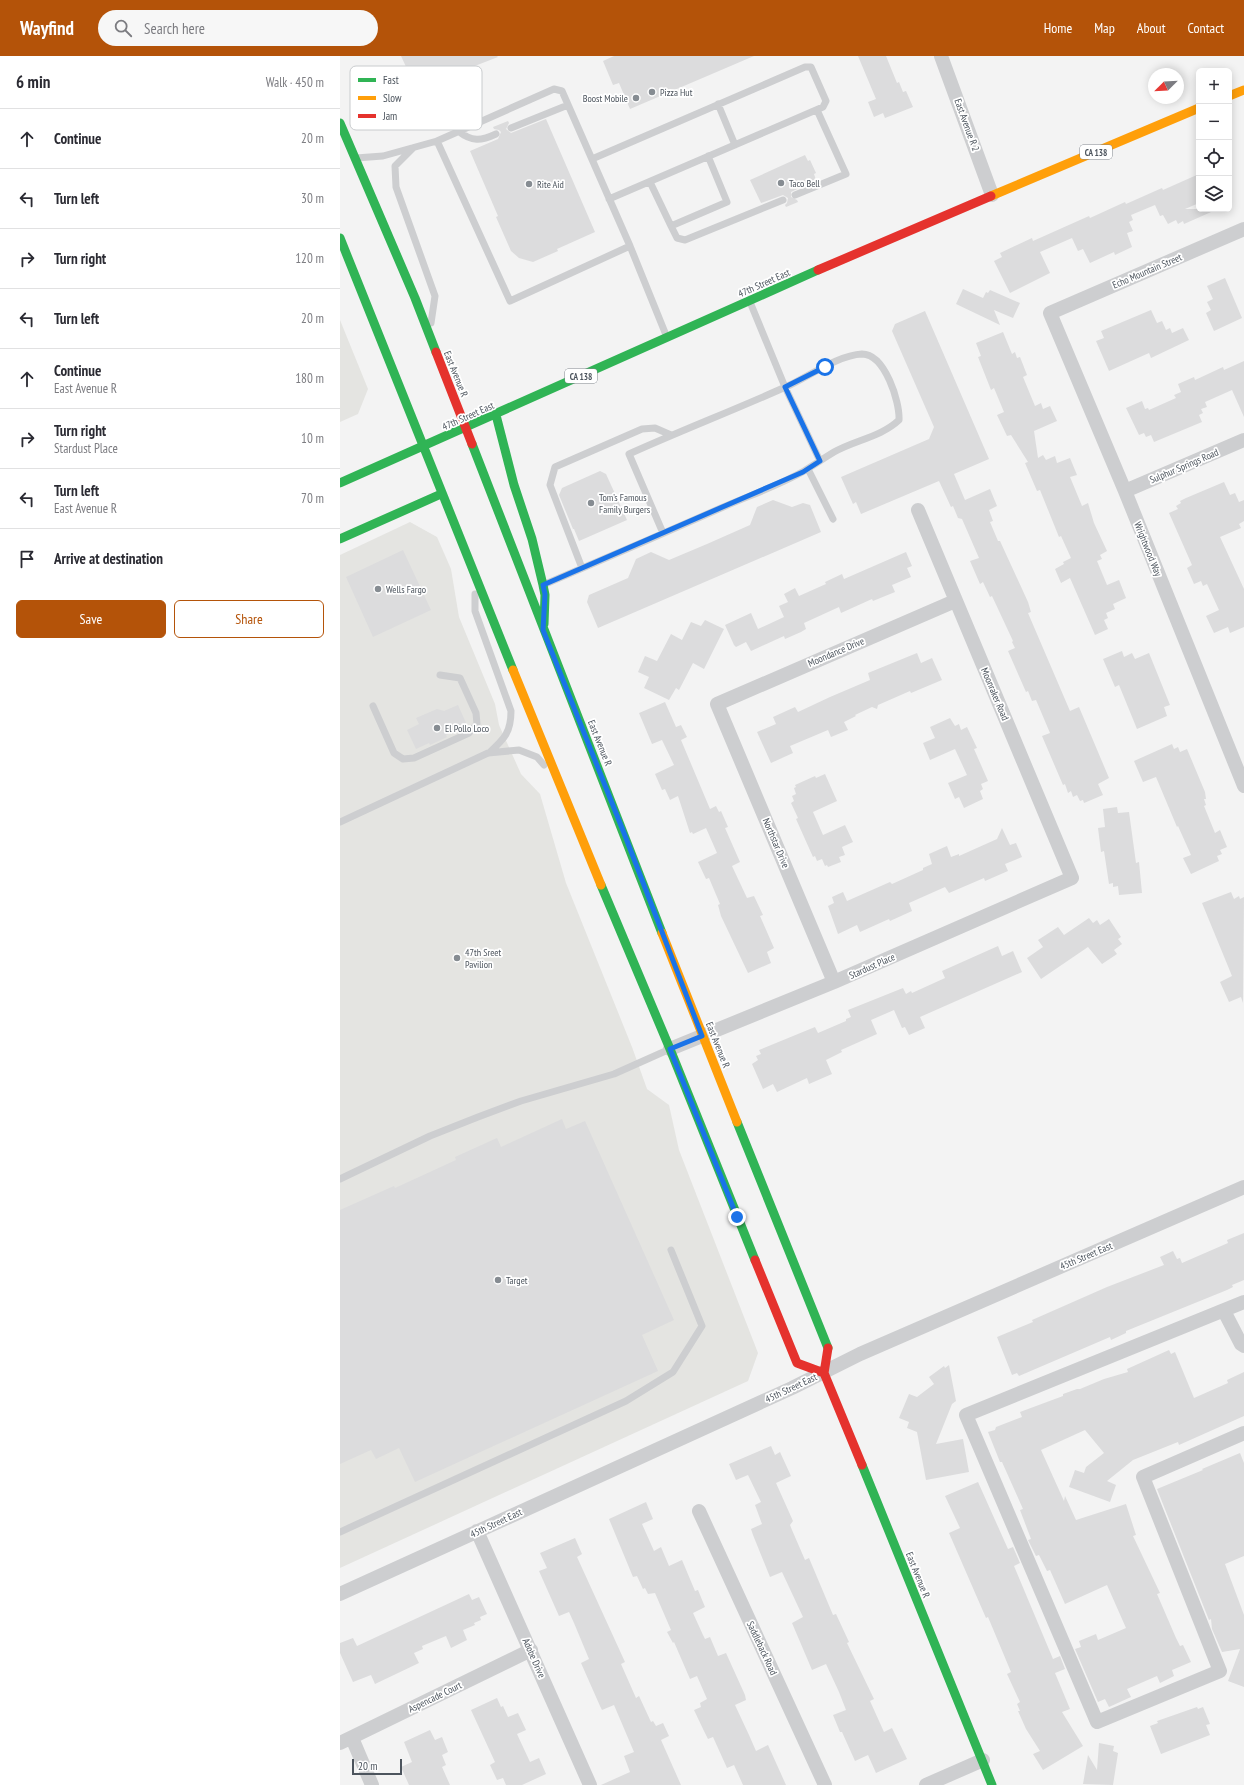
<!DOCTYPE html>
<html lang="en">
<head>
<meta charset="utf-8">
<style>
	body { margin:0; font-family:"PT Sans Narrow",sans-serif; background:#f7f7f7; color:#2b2b33 }
	.controls { position:absolute; right:12px; top:12px; display:grid; overflow:hidden; border-radius:6px; box-shadow:0 2px 10px #0003 }
	.controls button { width:36px; height:36px; display:grid; place-items:center; padding:0; border:0; border-bottom:1px solid #e1e1e2; background:#fff; color:#2b2b33; font:20px sans-serif }
	.compass { position:absolute; left:808px; top:12px; width:36px; height:36px; border-radius:50%; background:#fff; box-shadow:0 2px 10px #0003; rotate:246deg }
	.scale { position:absolute; left:12px; bottom:10px; width:50px; box-sizing:border-box; padding-left:4px; border:2px solid #4c545d; border-top:0; font-size:11px; line-height:14px; white-space:nowrap; color:#4c545d; -webkit-text-stroke:3px #fff; paint-order:stroke }
	.stop { position:absolute; width:12px; height:12px; margin:-9px; border:3px solid #1a73e8; border-radius:50%; background:#fff }
	.stop.end { background:#1a73e8; border-color:#fff; box-shadow:0 1px 4px #0008 }
	.list { margin:0; padding:0; list-style:none }
	h2 { display:flex; justify-content:space-between; align-items:center; height:52px; margin:0; padding:0 16px; font-size:17px }
	h2 small { font-size:13px; font-weight:400; color:#7c7c81 }
	.list li { display:grid; grid-template-columns:26px 1fr auto; gap:12px; align-items:center; box-sizing:border-box; height:60px; padding:0 16px; border-top:1px solid #e1e1e2 }
	.list b { display:block; font-size:15px; white-space:nowrap }
	.list p { margin:0; font-size:13px; white-space:nowrap; color:#7c7c81 }
	.list em { font-size:13px; font-style:normal; color:#7c7c81 }
	.actions { display:flex; gap:8px; padding:12px 16px }
	.actions a { flex:1; padding:9px 0; border:1px solid #b45309; border-radius:6px; text-align:center; font-size:14px; color:#b45309 }
	.actions .main { background:#b45309; color:#fff }
	.icon { flex:none; width:22px; height:22px; fill:none; stroke:currentColor; stroke-width:2; stroke-linecap:round; stroke-linejoin:round }
	.map { position:relative; flex:none; width:904px; height:1729px; overflow:hidden }
	header { display:flex; align-items:center; gap:24px; box-sizing:border-box; height:56px; padding:0 20px; background:#b45309; color:#fff }
	header strong { font-size:19px }
	nav { display:flex; gap:22px; margin-inline-start:auto; font-size:14px }
	.search { width:280px; height:36px; background:#f7f7f7; display:flex; align-items:center; gap:10px; box-sizing:border-box; padding:0 14px; border-radius:22px; color:#7c7c81; font-size:15px }
	main { display:flex }
	aside { flex:1; background:#fff }
	.map>svg:first-child { display:block }
	.commercial { fill:#e4e4e1 }
	.building { fill:#dcdcdd }
	.lines { fill:none; stroke-linecap:round; stroke-linejoin:round }
	.lane { stroke:#cdced0; stroke-width:7 }
	.street { stroke:#cdced0; stroke-width:14 }
	.fast { stroke:#30b455; stroke-width:9 }
	.slow { stroke:#ff9f0a; stroke-width:9 }
	.jam { stroke:#e5322d; stroke-width:9 }
	.route { stroke:#1a73e8; stroke-width:5 }
	.poi-dot { fill:#868c92; stroke:#fff; stroke-width:1.5 }
	.labels { text-anchor:middle; dominant-baseline:central; stroke-width:3.5; stroke-linejoin:round; paint-order:stroke }
	.shield { fill:#fff; stroke:#82878e; stroke-width:1 }
	.shield-label { font-size:9px; font-weight:bold; fill:#4c545d }
	.poi-label { font-size:10px; fill:#4c545d; stroke:#fff; text-anchor:start }
	.street-label { font-size:10px; fill:#4c545d; stroke:#fff }
	.key { fill:#fff; stroke:#c9ccce; stroke-width:1 }
	.key-label { font-size:11px; fill:#4c545d }
</style>
</head>
<body>
<header>
<strong>Wayfind</strong>
<div class="search"><svg class="icon" aria-label="search" viewBox="0 0 24 24"><circle cx="10" cy="10" r="6"/><path d="M15 15l6 6"/></svg>Search here</div>
<nav><a>Home</a><a>Map</a><a>About</a><a>Contact</a></nav>
</header>
<main>
<aside>
<h2>6 min<small>Walk · 450 m</small></h2>
<ul class="list">
<li><svg class="icon" aria-label="ahead" viewBox="0 0 24 24"><path d="M12 20V5M6 11l6-6 6 6"/></svg><div><b>Continue</b></div><em>20 m</em></li>
<li><svg class="icon" aria-label="left" viewBox="0 0 24 24"><path d="M17 20v-9H6M10 6l-5 5 5 5"/></svg><div><b>Turn left</b></div><em>30 m</em></li>
<li><svg class="icon" aria-label="right" viewBox="0 0 24 24"><path d="M7 20v-9h11M14 6l5 5-5 5"/></svg><div><b>Turn right</b></div><em>120 m</em></li>
<li><svg class="icon" aria-label="left" viewBox="0 0 24 24"><path d="M17 20v-9H6M10 6l-5 5 5 5"/></svg><div><b>Turn left</b></div><em>20 m</em></li>
<li><svg class="icon" aria-label="ahead" viewBox="0 0 24 24"><path d="M12 20V5M6 11l6-6 6 6"/></svg><div><b>Continue</b><p>East Avenue R</p></div><em>180 m</em></li>
<li><svg class="icon" aria-label="right" viewBox="0 0 24 24"><path d="M7 20v-9h11M14 6l5 5-5 5"/></svg><div><b>Turn right</b><p>Stardust Place</p></div><em>10 m</em></li>
<li><svg class="icon" aria-label="left" viewBox="0 0 24 24"><path d="M17 20v-9H6M10 6l-5 5 5 5"/></svg><div><b>Turn left</b><p>East Avenue R</p></div><em>70 m</em></li>
<li><svg class="icon" aria-label="arrive" viewBox="0 0 24 24"><path d="M6 21V4h12l-3 4 3 4H6"/></svg><div><b>Arrive at destination</b></div></li>
</ul>
<div class="actions"><a class="main">Save</a><a>Share</a></div>
</aside>
<div class="map">
<svg width="904" height="1729" viewBox="0 0 904 1729">
	<rect width="100%" height="100%" fill="#f3f3f3"/>
	<path class="commercial" d="M0,264L28,333L18,358L0,366Z
		M70,466L97,481L111,513L119,561L155,648L159,669L181,718L200,738L226,827L292,991L307,1033L329,1049L339,1094L418,1297L408,1325L0,1512V499Z"/>
	<path class="building" d="M61,0H157L158,1L114,18L115,20L84,32L76,12L68,15Z
		M274,0H414L290,53L279,27L273,29L263,5Z
		M518,0H546L557,27L559,26L563,36L566,35L573,51L545,62L543,57L534,61L528,46L536,43Z
		M206,63L255,176L217,193L218,195L193,206L179,202L171,195L156,161L158,160L130,95L158,83L161,76L159,74L154,73L153,71L168,65L169,67L166,73L171,77Z
		M465,99L468,105L470,104L476,117L474,118L476,124L451,136V141L457,144L458,146L446,151L445,149L447,147L448,142L443,139L421,147L410,124Z
		M859,118V147L845,153H878L844,168L843,165L838,168L836,164L828,168L823,159L820,160L815,149L791,159L793,164L789,166L793,175L787,177L792,191L775,199L774,196L750,207L743,193L738,195L732,182L700,196L710,217L670,237L654,205L662,201L660,197L692,182L693,185L749,160L750,162L785,146L786,148L822,132L823,134Z
		M885,222L902,262L874,275L866,257L871,254L867,246L873,243L867,230Z
		M623,233L643,242L646,236L648,237L650,234L680,247L673,262L654,254L660,269L616,248Z
		M811,254L817,267L822,265L826,274L830,272L832,277L843,272L849,284L811,302L809,297L769,315L756,285L764,282L761,275Z
		M585,255L649,403L614,418L625,444L650,433L657,450L649,454L653,465L650,466L658,485H660L688,546L691,556L688,557L730,655L739,651L769,722L758,728L763,739L744,747L743,744L740,745L737,739L733,741L731,735L728,737L725,728L723,729L702,680L710,677L696,644L692,645L688,635L686,636L668,595L675,592L672,586L673,585L652,540L650,541L643,526L640,528L630,505L639,502L622,463L618,462L613,450L611,451L599,425L521,458L516,446L513,448L501,421L589,383L594,371L552,275L555,268Z
		M663,276L672,298L675,296L677,302L680,301L687,319L683,321L695,350L701,347L703,353L710,350L717,365L694,375L698,402L703,399L706,404L715,400L717,407L730,402L737,419L730,421L742,450L748,447L754,467L767,495L760,499L762,503L757,505L767,529L779,524L786,542L773,548L775,553L766,557L768,562L764,564L768,573L755,579L730,522L721,527L715,513L724,508L723,506L731,502L721,480L719,481L700,434L697,435L685,407L688,406L671,379L667,380L657,359L664,356L654,332L651,334L638,301L641,300L636,287Z
		M904,305V361L892,334L865,346L867,351L861,353L863,357L859,359L862,366L814,386L811,379L806,381L804,377L799,379L786,352L802,345L805,353L808,352L809,354L836,342L834,339L841,336L838,328L854,321L855,324L883,311L884,314Z
		M260,415L266,418L287,464L239,485L234,473H233L219,439L222,432Z
		M884,426L890,439L895,437L899,446L904,444V465L899,468L901,472L880,481L904,533V571L890,577L888,571L874,577L866,560L879,554L867,528L863,530L861,525L854,528L847,512L852,509L829,457L838,453L836,450L841,447L840,445L846,442Z
		M433,444L452,451L463,447L470,449L481,476L258,572L247,546L249,539L288,522L296,503L311,496L329,504L367,488L410,469L417,451Z
		M63,494L91,554L33,581L6,521Z
		M566,496L572,510L567,512L571,521L552,529L555,536L533,545L532,543L501,557L499,551L464,567L466,573L461,576L445,583L444,580L411,595L406,586L396,591L394,589L385,569L411,557L418,573L444,561L439,550L448,546L444,538L455,532L459,540L486,528L485,526L502,518L504,523Z
		M365,564L384,573L364,613L353,607L339,634L336,632L329,644L304,632L309,621L298,616L305,600L317,605L331,578L342,584L351,566L361,570Z
		M782,595L784,601L792,597L795,603L809,597L830,649L824,651L827,660L797,673L779,629L775,631L763,603Z
		M577,597L581,607L592,602L602,624L571,637L570,635L538,649L537,653L532,651L515,659L516,660L504,666L508,674L491,681L488,674L450,690L453,697L431,707L417,676L436,668L433,661L455,651L458,656L490,641L530,624L528,617Z
		M325,646L336,671L341,669L347,681L341,684L370,753L376,750L379,756L381,755L388,771L385,772L400,806L392,810L407,842L414,840L423,859L420,860L434,892L427,896L431,907L408,917L381,860L378,849L380,848L369,822L366,823L358,806L377,797L366,772L353,778L352,776L350,777L338,740L330,744L325,733L322,734L315,718L334,709L322,684L312,688L299,657Z
		M118,649L127,669L106,679L107,681L90,689L89,687L76,693L67,674L79,668L76,662L97,653L104,655Z
		M610,662L615,670L619,668L621,674L627,671L637,692L634,693L648,725L641,728L643,733L640,735L643,743L624,752L619,741L615,743L608,727L627,719L615,693L590,704L583,687L595,682L590,671Z
		M832,688L834,693L838,691L840,696L847,693L865,736L866,743H864L866,749L864,750L875,777L880,774L887,791L880,794L882,798L877,800L879,805L851,818L843,802L851,799L838,770L837,771L816,721L803,726L794,705Z
		M485,718L497,745L473,756L483,779L505,769L513,786L502,791L505,799L499,801L501,806L488,811L487,809L485,810L482,803L477,805L475,800L473,801L456,763L458,762L451,747L454,745L452,740L456,738L454,732L456,731L455,729L475,720L476,722Z
		M777,751L778,757L789,756L796,807L799,806L802,837L779,839L778,830L773,831V827L769,828L764,795L761,796L758,772L765,771L763,753Z
		M662,772L670,789L676,787L682,801L665,808L668,815L645,825L644,822L609,837L605,831L569,847L572,855L550,865L549,863L520,876L517,869L498,878L488,850L494,847L492,841L503,836L507,845L550,826L552,828L583,814V812L592,808L589,798L607,790L611,801L619,798V800L657,783Z
		M891,836L894,843L899,840L900,843L904,841L903,947L901,941L889,946L880,926L892,920L862,847Z
		M749,862L753,867L757,864L760,869L769,863L781,881L778,883L782,888L774,894L777,898L762,908L748,891L701,923L687,902L703,891L698,884L718,871L724,879Z
		M658,890L662,900L673,895L682,916L580,961L585,972L569,979L565,971L562,972L554,954L531,964L537,978L501,994L502,996L486,1004L492,1018L469,1028L467,1022L437,1036L433,1028L423,1033L412,1008L418,1004L416,1000L421,998L419,994L475,971L478,977L506,965V963L511,961L508,954L563,932L566,938L571,935L572,937L605,922L602,915Z
		M222,1063L226,1073L245,1065L334,1264L302,1279L318,1315L75,1426L59,1392L36,1403L31,1394L0,1408V1154L54,1130L55,1132L116,1104L115,1101L157,1082L161,1091Z
		M904,1177V1224L892,1229L893,1231L887,1234L786,1275V1277L771,1284L770,1281L679,1320L677,1317L672,1319L657,1281L693,1266L692,1264L767,1231L824,1209L820,1201L833,1195L837,1203L840,1202L842,1207L888,1187L887,1184Z
		M829,1294L831,1298L835,1296L854,1342L888,1327L887,1324L904,1316V1360L839,1389L838,1386L793,1404L767,1425L776,1429L770,1446L729,1431L735,1414L744,1417L746,1411L764,1397L745,1374L701,1394L724,1445L725,1440L736,1464L786,1448L796,1479L793,1480L820,1537L817,1538L836,1582L840,1590L843,1589L851,1606L832,1614L834,1620L820,1627L817,1620L787,1633L791,1641L769,1651L765,1643L758,1646L735,1593L741,1591L739,1585L756,1578L758,1584L786,1572L767,1529L725,1548L710,1514L707,1515L699,1499L696,1500L688,1484L691,1483L680,1454L683,1453L662,1406H660L648,1376L655,1374L656,1371L682,1361L680,1356L723,1340V1338L737,1333H740L764,1323L788,1316L787,1313Z
		M609,1309L616,1345L612,1348L596,1388L623,1383L629,1416L586,1424L577,1376L567,1372L569,1366L559,1362L569,1338L577,1341L594,1328L589,1321L604,1310L605,1312Z
		M431,1390L435,1399L440,1396L451,1420L436,1427L453,1465L450,1469L452,1474L465,1504L469,1502L493,1559L496,1558L509,1586L507,1587L534,1643L530,1645L544,1676L552,1672L567,1703L536,1717L528,1699L515,1705L502,1676H500L493,1659L506,1654L499,1636L486,1608L472,1614L452,1567L463,1561L442,1516L430,1521L413,1479L411,1473L422,1468L415,1449L421,1446L408,1419L396,1424L389,1408Z
		M900,1397L904,1407V1500L885,1508L904,1559V1631L888,1625L900,1593L882,1596L872,1573L871,1563L869,1564L817,1433L863,1414L862,1413Z
		M638,1426L668,1493L673,1491L680,1507L674,1510L713,1603L720,1600L725,1613L715,1617L730,1653L722,1656L743,1690L703,1714L693,1698L700,1695L686,1673L678,1655H680L677,1648L680,1646L667,1618L671,1616L648,1561L646,1562L609,1477L620,1472L605,1440Z
		M306,1446L313,1463L302,1468L314,1495L321,1491L329,1510L342,1504L355,1535L358,1534L365,1551L353,1557L363,1579L365,1583L370,1581L378,1600L386,1597L405,1639L406,1644L395,1649L409,1679L416,1695L428,1689L446,1729H403L394,1709L387,1712L373,1681L368,1683L363,1673L354,1654L361,1651L360,1647L367,1643L357,1620L350,1623L334,1586L333,1587L327,1576L331,1574L315,1537L308,1538L305,1532L303,1533L297,1520L293,1521L269,1463Z
		M235,1482L242,1498L237,1501L285,1606L281,1608L296,1642L299,1640L311,1666L313,1665L316,1670L323,1667L329,1680L321,1684L341,1729H261L290,1716L284,1700L294,1696L274,1649L262,1654L260,1650L241,1607L249,1603L234,1567L229,1556L219,1560L199,1515L207,1512L200,1497Z
		M129,1538L132,1544L139,1541L147,1558L140,1561L141,1564L134,1567L135,1569L123,1574L127,1584L111,1592L106,1580L82,1590L83,1593L74,1597L79,1607L35,1628L31,1619L13,1626L0,1597V1587L13,1582L17,1590Z
		M157,1642L161,1651L163,1650L168,1661L178,1657L186,1674L177,1678L190,1706L199,1702L206,1718L182,1729H166L163,1722L157,1724L150,1709L155,1706L131,1654Z
		M857,1651L858,1653L863,1651L870,1668L866,1669L870,1679L821,1698L810,1670L818,1667L817,1665Z
		M90,1674L95,1684L102,1681L108,1696L102,1699L106,1709L102,1711L110,1729H69L61,1711L72,1706L64,1686Z
		M759,1687L774,1690L773,1695L778,1697L773,1729L743,1728L748,1699L757,1714Z"/>
	<g class="lines">
		<path class="lane" d="M378,48L395,89
			M171,72L228,49
			M118,75C132,86 141,85 156,78
			M97,85L214,33L222,35L290,190
			M73,92L55,110L56,131L95,240L91,267
			M16,102L43,100L97,85L170,245L290,190L326,279
			M252,103L465,11H471L486,45L483,51L269,143
			M310,126L331,170L387,146L368,100
			M455,139L506,118L477,54
			M331,170L337,182L345,184L443,144
			M410,246L445,331L480,405
			M468,413L493,463
			M242,512L210,429L215,411L302,373L315,372L331,379
			M203,529C262,504 322,478 381,452C408,440 438,430 464,415C474,409 484,402 494,396C515,384 541,381 559,364C560,346 545,298 522,298C499,299 471,319 450,329C397,353 342,374 289,398L323,477
			M135,538V555L171,655C171,677 164,683 149,697
			M33,650L54,697L63,703L74,702L129,677L137,668L136,657L120,622L100,619
			M0,766L148,697L179,694L197,701L204,709
			M0,1123L90,1080L138,1061L181,1045L274,1018L330,993
			M0,1476L286,1345L333,1316L362,1270L331,1194"/>
		<path class="street" d="M601,0L652,139
			M904,173L710,257L785,435L904,730
			M785,435L904,384
			M494,926L377,648L615,545
			M330,993L494,926L732,822L578,454
			M904,1246L626,1359L757,1666L880,1615L803,1421L904,1377
			M884,1255L901,1288L904,1290
			M359,1455L485,1729
			M137,1475L250,1729
			M0,1538L452,1332L520,1298L904,1131
			M12,1682L32,1729
			M0,1687L191,1594
			M586,1729L643,1704"/>
		<path class="fast" d="M0,67L75,242L96,296
			M0,182L173,614
			M156,359L174,429L192,483L203,529L205,539L204,568
			M132,388L322,877
			M0,427L478,214
			M0,483L101,438
			M261,829L330,993L415,1204
			M397,1066L488,1292
			M522,1409L652,1729"/>
		<path class="slow" d="M889,40L904,34
			M651,140L859,52
			M173,614L261,829
			M322,877L397,1066"/>
		<path class="jam" d="M478,214L651,140
			M96,296L132,388
			M415,1204L457,1307L484,1317
			M488,1292L484,1317L522,1409"/>
	</g>
	<g class="lines">
		<path class="route" d="M397,1161L330,993L362,980L284,777L203,574L205,538L203,529L433,429L463,416L480,405L445,331L485,311"/>
	</g>
	<g class="poi-dot">
		<circle cx="312" cy="36" r="4"/>
		<circle cx="296" cy="42" r="4"/>
		<circle cx="441" cy="127" r="4"/>
		<circle cx="189" cy="128" r="4"/>
		<circle cx="251" cy="447" r="4"/>
		<circle cx="38" cy="533" r="4"/>
		<circle cx="97" cy="672" r="4"/>
		<circle cx="117" cy="902" r="4"/>
		<circle cx="158" cy="1224" r="4"/>
	</g>
	<g class="labels">
		<g class="shield">
			<rect x="740" y="89" width="32" height="14" rx="3"/>
			<rect x="225" y="313" width="32" height="14" rx="3"/>
		</g>
		<g class="shield-label">
			<text x="756" y="96">CA 138</text>
			<text x="241" y="320">CA 138</text>
		</g>
		<g class="poi-label">
			<text x="320" y="36">Pizza Hut</text>
			<text x="288" y="42" text-anchor="end">Boost Mobile</text>
			<text x="449" y="127">Taco Bell</text>
			<text x="197" y="128">Rite Aid</text>
			<text x="259" y="441">Tom’s Famous<tspan x="259" dy="12">Family Burgers</tspan></text>
			<text x="46" y="533">Wells Fargo</text>
			<text x="105" y="672">El Pollo Loco</text>
			<text x="125" y="896">47th Sreet<tspan x="125" dy="12">Pavilion</tspan></text>
			<text x="166" y="1224">Target</text>
		</g>
		<g class="street-label">
			<text transform="translate(627 69) rotate(70)">East Avenue R 2</text>
			<text transform="translate(807 215) rotate(-23)">Echo Mountain Street</text>
			<text transform="translate(424 227) rotate(-24)">47th Street East</text>
			<text transform="translate(116 318) rotate(68)">East Avenue R</text>
			<text transform="translate(128 360) rotate(-24)">47th Street East</text>
			<text transform="translate(844 410) rotate(-23)">Sulphur Springs Road</text>
			<text transform="translate(808 493) rotate(68)">Wrightwood Way</text>
			<text transform="translate(496 596) rotate(-23)">Moondance Drive</text>
			<text transform="translate(655 638) rotate(67)">Moonraker Road</text>
			<text transform="translate(260 687) rotate(68)">East Avenue R</text>
			<text transform="translate(436 787) rotate(67)">Northstar Drive</text>
			<text transform="translate(532 910) rotate(-24)">Stardust Place</text>
			<text transform="translate(378 989) rotate(68)">East Avenue R</text>
			<text transform="translate(746 1200) rotate(-23)">45th Street East</text>
			<text transform="translate(451 1332) rotate(-25)">45th Street East</text>
			<text transform="translate(156 1467) rotate(-25)">45th Street East</text>
			<text transform="translate(578 1519) rotate(68)">East Avenue R</text>
			<text transform="translate(422 1592) rotate(65)">Saddleback Road</text>
			<text transform="translate(194 1602) rotate(66)">Adobe Drive</text>
			<text transform="translate(95 1641) rotate(-26)">Aspencade Court</text>
		</g>
	</g>
	<rect x="10" y="10" width="132" height="64" rx="6" class="key"/>
	<rect x="18" y="22" width="18" height="4" fill="#30b455"/>
	<rect x="18" y="40" width="18" height="4" fill="#ff9f0a"/>
	<rect x="18" y="58" width="18" height="4" fill="#e5322d"/>
	<g class="key-label">
		<text x="43" y="28">Fast</text>
		<text x="43" y="46">Slow</text>
		<text x="43" y="64">Jam</text>
	</g>
</svg>
<div class="controls">
<button>+</button>
<button>−</button>
<button><svg class="icon" aria-label="locate" viewBox="0 0 24 24"><circle cx="12" cy="12" r="6"/><path d="M12 2v4M12 18v4M2 12h4M18 12h4"/></svg></button>
<button><svg class="icon" aria-label="layers" viewBox="0 0 24 24"><path d="M12 4l9 5-9 5-9-5zM3 14l9 5 9-5"/></svg></button>
</div>
<svg class="compass" viewBox="-18 -18 36 36"><path d="M0-13l5 13h-10z" fill="#e53935"/><path d="M0 13l5-13h-10z" fill="#7c7c81"/></svg>
<div class="scale">20 m</div>
<div class="stop" style="left:485px;top:311px"></div>
<div class="stop end" style="left:397px;top:1161px"></div>
</div>
</main>
</body>
</html>
